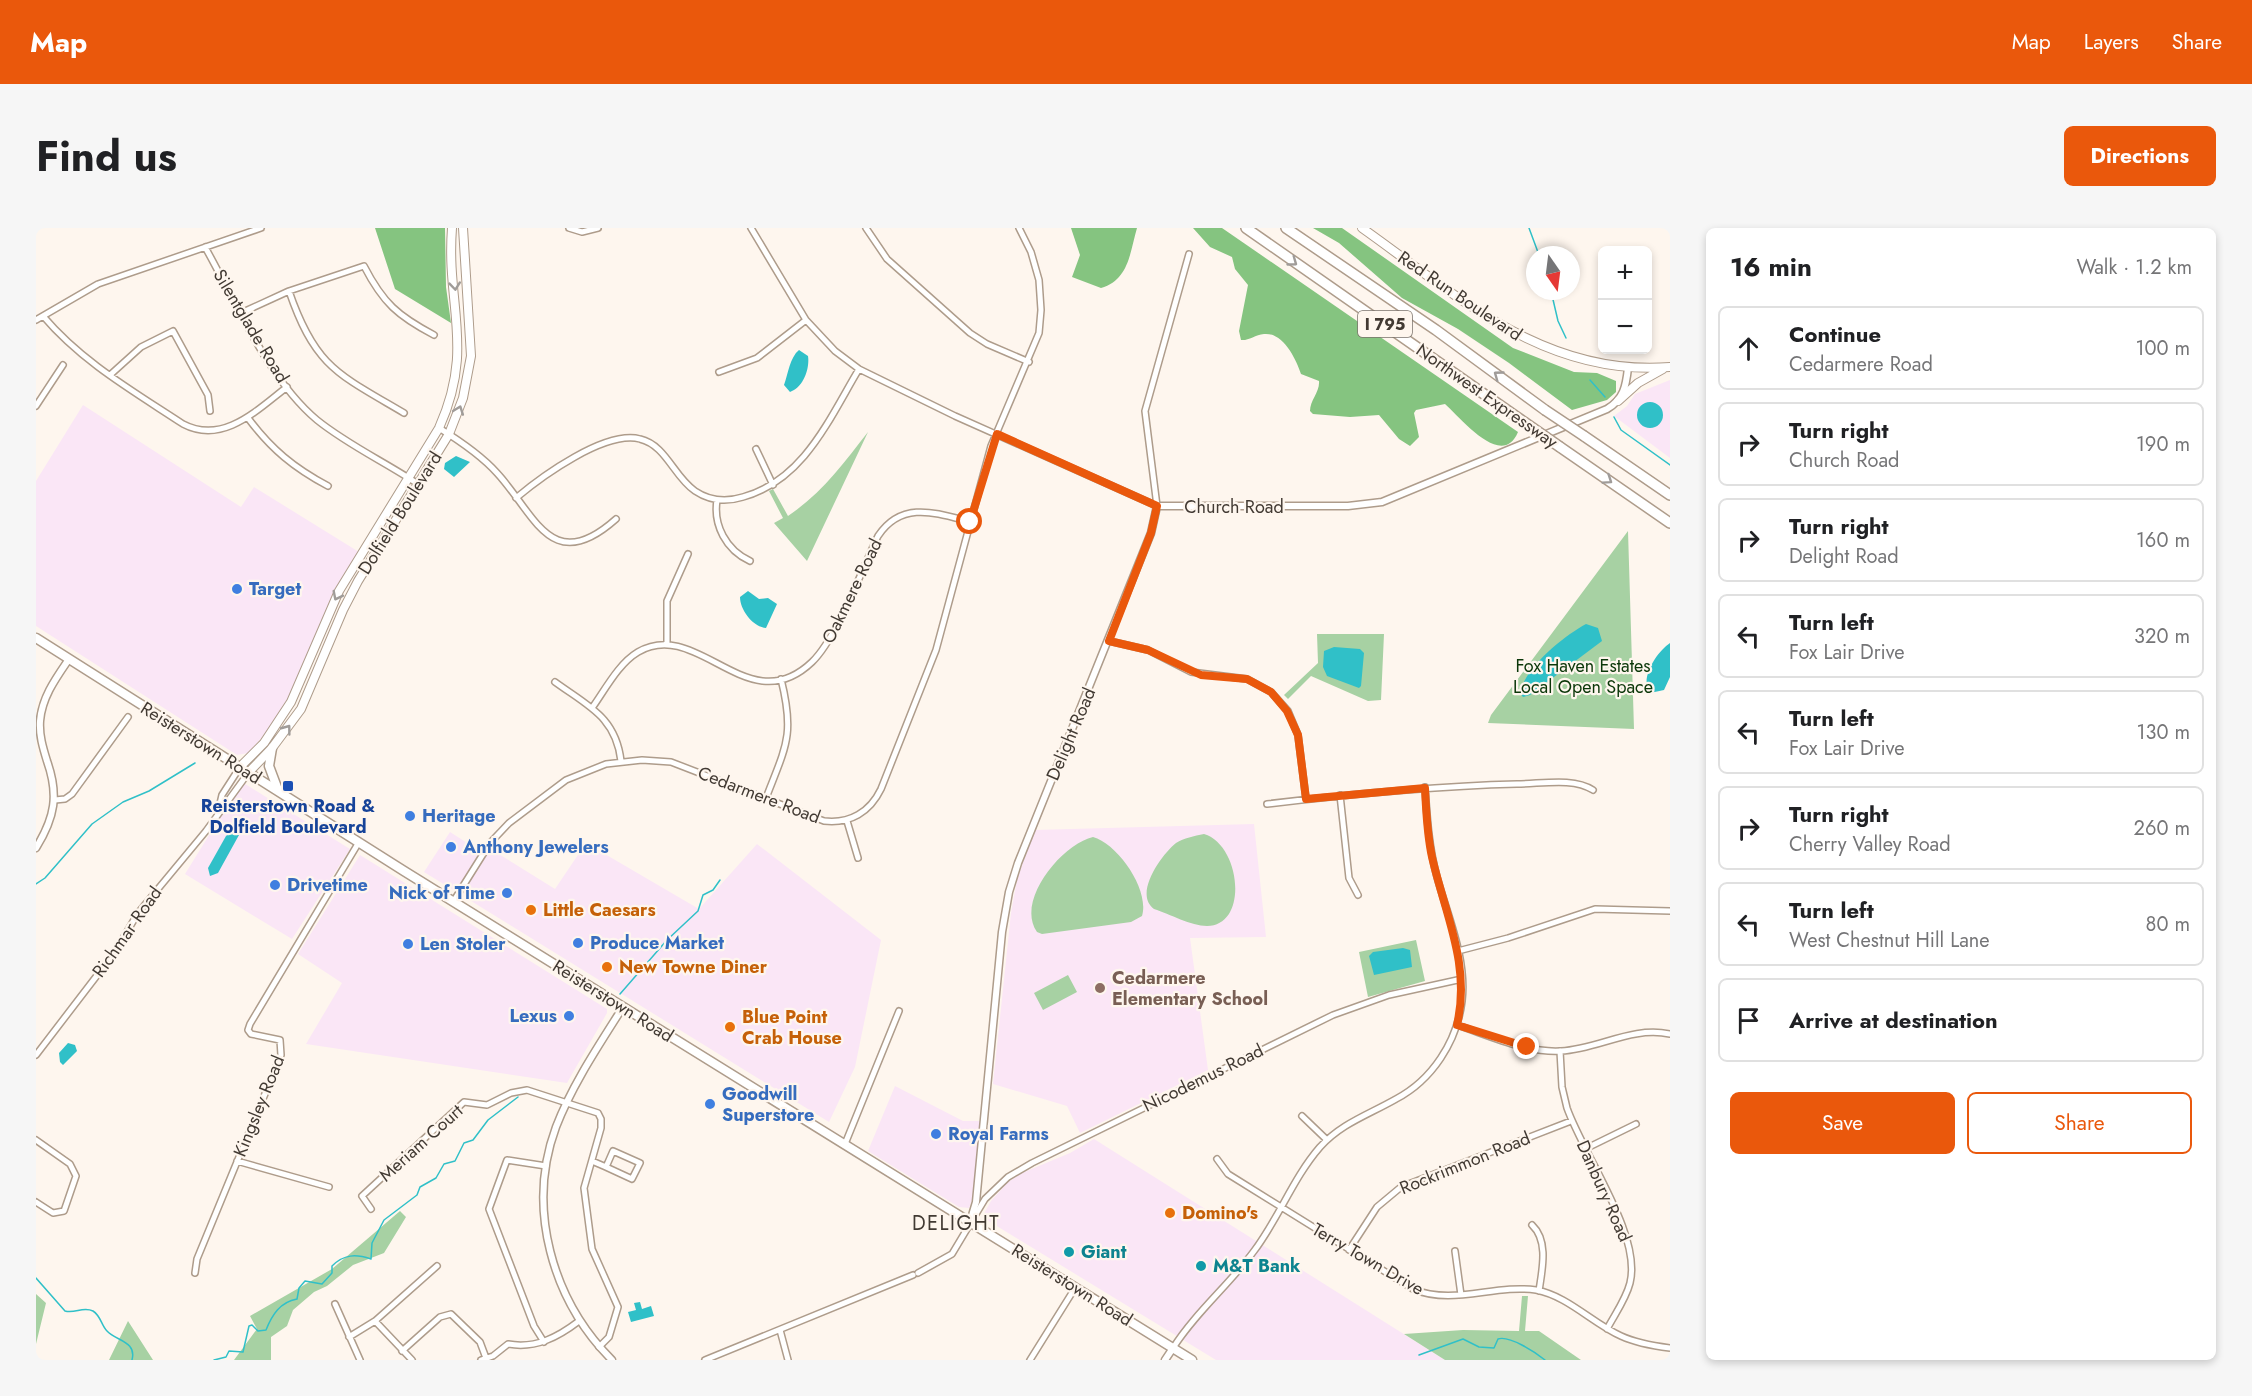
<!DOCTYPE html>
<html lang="en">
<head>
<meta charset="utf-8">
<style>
	body { margin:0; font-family:Jost,sans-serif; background:#f6f6f6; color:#202124 }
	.controls { position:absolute; right:18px; top:18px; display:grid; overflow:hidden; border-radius:9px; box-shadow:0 3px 9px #0003 }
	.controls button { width:54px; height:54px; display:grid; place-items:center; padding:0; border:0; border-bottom:2px solid #e0e0e0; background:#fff; color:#202124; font:30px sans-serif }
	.compass { position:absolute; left:1490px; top:18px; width:54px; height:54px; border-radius:50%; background:#fff; box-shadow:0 3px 9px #0003; rotate:166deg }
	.stop { position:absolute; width:18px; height:18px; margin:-14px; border:4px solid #ea580c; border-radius:50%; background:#fff }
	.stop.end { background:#ea580c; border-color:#fff; box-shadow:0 2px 6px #0008 }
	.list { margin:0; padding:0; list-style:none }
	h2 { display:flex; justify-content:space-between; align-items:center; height:78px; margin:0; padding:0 24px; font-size:26px }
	h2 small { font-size:20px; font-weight:400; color:#757577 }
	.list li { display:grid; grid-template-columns:39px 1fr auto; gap:18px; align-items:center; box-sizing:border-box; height:84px; margin:0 12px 12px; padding:0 12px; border:2px solid #e0e0e0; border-radius:9px }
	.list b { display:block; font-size:22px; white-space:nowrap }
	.list p { margin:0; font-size:20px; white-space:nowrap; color:#757577 }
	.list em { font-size:20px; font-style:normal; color:#757577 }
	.actions { display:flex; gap:12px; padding:18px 24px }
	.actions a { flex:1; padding:14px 0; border:2px solid #ea580c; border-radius:9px; text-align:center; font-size:21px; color:#ea580c }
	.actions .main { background:#ea580c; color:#fff }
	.icon { flex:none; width:33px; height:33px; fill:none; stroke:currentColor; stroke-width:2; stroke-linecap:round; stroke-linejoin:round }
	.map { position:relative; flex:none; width:1634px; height:1132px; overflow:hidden; border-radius:9px }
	header { display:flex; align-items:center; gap:36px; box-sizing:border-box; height:84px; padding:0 30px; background:#ea580c; color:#fff }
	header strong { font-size:28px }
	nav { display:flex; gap:33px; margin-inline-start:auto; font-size:21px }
	.intro { display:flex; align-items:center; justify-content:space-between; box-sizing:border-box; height:144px; padding:0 36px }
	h1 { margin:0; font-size:42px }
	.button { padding:15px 27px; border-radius:9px; background:#ea580c; color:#fff; font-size:21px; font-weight:700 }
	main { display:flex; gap:36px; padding:0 36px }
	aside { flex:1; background:#fff; border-radius:9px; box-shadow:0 3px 9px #0003 }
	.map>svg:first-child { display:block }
	.commercial { fill:#fae6f6 }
	.education { fill:#fbe6f6 }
	.green { fill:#a7d1a3 }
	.forest { fill:#85c480 }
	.water { fill:#30c0c8 }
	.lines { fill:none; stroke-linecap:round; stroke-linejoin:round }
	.stream { stroke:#30c0c8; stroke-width:1.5 }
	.minor-casing { stroke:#ae9c8b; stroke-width:8 }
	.tertiary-casing { stroke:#ae9c8b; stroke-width:9 }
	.secondary-casing { stroke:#ae9c8b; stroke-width:10 }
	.primary-casing { stroke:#ae9c8b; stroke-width:11 }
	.motorway-casing { stroke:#ae9c8b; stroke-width:12 }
	.minor { stroke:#fff; stroke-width:5 }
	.tertiary { stroke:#fff; stroke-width:6 }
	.secondary { stroke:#fff; stroke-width:8 }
	.primary { stroke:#fff; stroke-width:8 }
	.motorway { stroke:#fff; stroke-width:9 }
	.motorway-bridge-casing { stroke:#ae9c8b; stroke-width:12; stroke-linecap:butt }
	.motorway-bridge { stroke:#fff; stroke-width:9 }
	.oneway { stroke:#a09c99 }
	.route { stroke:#ea580c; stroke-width:8 }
	.shop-dot { fill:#3f7fe0; stroke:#fef6ee; stroke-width:2 }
	.transit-dot { fill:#1a4fb4; stroke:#fef6ee; stroke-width:2 }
	.food-dot { fill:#e8710a; stroke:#fef6ee; stroke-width:2 }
	.education-dot { fill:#8d6e63; stroke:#fef6ee; stroke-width:2 }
	.culture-dot { fill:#0f9aa8; stroke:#fef6ee; stroke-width:2 }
	.labels { text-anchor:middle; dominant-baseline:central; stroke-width:4.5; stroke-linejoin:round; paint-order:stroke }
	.shield { fill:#fef6ee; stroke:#7a726b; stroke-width:1.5 }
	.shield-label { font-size:16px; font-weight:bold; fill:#423a33 }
	.street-label { font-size:18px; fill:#423a33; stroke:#fef6ee }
	.shop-label { font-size:18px; font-weight:bold; fill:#366cbe; stroke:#fef6ee; text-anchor:start }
	.park-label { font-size:18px; fill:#0b3709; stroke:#fef6ee }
	.transit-label { font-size:18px; font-weight:bold; fill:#164399; stroke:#fef6ee }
	.food-label { font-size:18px; font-weight:bold; fill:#c56008; stroke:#fef6ee; text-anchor:start }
	.education-label { font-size:18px; font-weight:bold; fill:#785e54; stroke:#fef6ee; text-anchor:start }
	.culture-label { font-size:18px; font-weight:bold; fill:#0d838f; stroke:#fef6ee; text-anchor:start }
	.neighbourhood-label { font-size:20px; letter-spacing:1.5px; fill:#423a33; stroke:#fef6ee }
</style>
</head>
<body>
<header>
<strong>Map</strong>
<nav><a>Map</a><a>Layers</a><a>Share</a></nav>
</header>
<div class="intro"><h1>Find us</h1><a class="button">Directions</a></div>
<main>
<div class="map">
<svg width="1634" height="1132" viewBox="0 0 1634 1132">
	<rect width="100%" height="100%" fill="#fef6ee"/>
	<path class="commercial" d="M1634,152V230L1578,188L1591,178L1599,166Z
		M47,177L205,279L218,259L323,324L293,376L259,459L237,497L212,525L201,527L0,398V253Z
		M206,554L314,621L256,711L149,646Z
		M414,604L450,627L455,621L519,661L550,615L663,681L721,616L845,712L819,839L793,894L388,644Z
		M324,627L571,781V785L531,855L270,816L306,755L262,726Z
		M859,858L927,893H945L938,966L933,980L923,979L832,923Z
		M1058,911L1409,1132H1180L946,989L955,973L972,954L986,945L1034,925Z"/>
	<path class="education" d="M1218,596L1230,709L1154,710L1172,842L1044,905L1031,878L957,856L975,685L981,652L998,602Z"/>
	<path class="green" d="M832,204L771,333L738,295L747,290L733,263L737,261L752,288C786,265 807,236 832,204Z
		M1592,303L1598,501L1452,495L1455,487Z
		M1281,406H1348L1345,472L1332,473L1275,448L1252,471L1248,467L1282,435Z
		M1168,606C1205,617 1213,698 1171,698C1155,698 1134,686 1118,681C1097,666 1126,626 1140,615C1148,610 1158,608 1168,606Z
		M1057,609C1082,616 1114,662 1106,688L1095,694L1006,706L1001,704C979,673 1026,616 1057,609Z
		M1380,712L1389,753L1332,769L1323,724Z
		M1032,747L1041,764L1007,782L998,765Z
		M364,983L370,989L348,1025L317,1037L291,1058L278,1064L257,1082L251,1098L235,1109V1132H198L221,1101L214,1088L296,1041Z
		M0,1066L10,1075L0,1116Z
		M1486,1068H1492L1489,1103H1503L1545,1132H1409L1368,1106L1427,1102L1483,1103Z
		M92,1093L117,1132H73Z"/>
	<path class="forest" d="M339,0H409L410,59L415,95L359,61Z
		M1035,0H1101C1094,24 1093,52 1065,60L1036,49L1044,27Z
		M1157,0H1186L1482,204C1466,242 1425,190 1409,176L1380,182L1378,185L1383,209L1374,218L1363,211L1343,187L1314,189L1277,186L1274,183C1274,172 1284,164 1283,153L1265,146C1260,131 1247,104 1228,106C1219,107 1212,113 1205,112L1203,103L1212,57L1199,41L1196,29L1174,19Z
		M1277,0H1306L1477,120L1538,144L1561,145L1580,153V164L1571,172L1536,182L1473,135L1422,101L1366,70L1303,15Z"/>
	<path class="water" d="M763,122L772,128C774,141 767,160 754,164L748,157C752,146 754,129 763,122Z
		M1601 187a13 13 0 1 1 26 0a13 13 0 1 1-26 0Z
		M420,228L434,234L418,249L408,241L409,235Z
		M712,363L723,371L732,370L741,376L730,400C717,399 704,382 704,369Z
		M1550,396L1562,400L1566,413L1494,467L1487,469L1484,465C1489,439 1528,408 1550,396Z
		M1634,415V449L1628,462L1614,465C1603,450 1621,424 1634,415Z
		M1298,419L1324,421L1328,425L1325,458L1323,460L1291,448L1287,439L1288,423Z
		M196,603L203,607L182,645L174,648L172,640L190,608Z
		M1367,720L1374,722L1376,739L1338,747L1333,728L1337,724Z
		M32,815L39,817L41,823L27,837L24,834L23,825Z
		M604,1074L606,1081L615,1078L618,1088L595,1094L592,1084L600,1082L598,1075Z"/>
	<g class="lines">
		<path class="stream" d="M1493,0L1503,27
			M1515,63L1522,93L1530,110
			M1554,152L1569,169
			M1578,189L1585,202L1634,237
			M0,656L9,650L56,596L87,574L113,563L159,535
			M584,766L631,712L662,683L667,667L677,662L684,652
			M0,1050L29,1083C39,1086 47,1078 57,1083C65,1088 65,1097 71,1103C80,1113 101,1113 96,1132
			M1383,1127L1427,1111L1443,1119L1458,1120L1462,1111C1473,1107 1499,1124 1509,1132
			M178,1132L190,1129L193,1123L207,1124L213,1098L216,1097L222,1103L230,1102C236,1087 244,1074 261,1071L263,1060L269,1053L286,1056L296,1045V1038C308,1026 320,1026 335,1031L336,1015L348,992L381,967L384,959L400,950L408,936L419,933L428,915L437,912L452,892L482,869"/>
		<defs>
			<path id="minor" d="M533,0L546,4L562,0
				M715,0L770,92L799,123L823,141L919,188L1121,278L1109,183L1153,26
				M830,0L851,31L934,105L951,116L993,134
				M169,19C200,74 232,151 281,192C312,217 349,234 382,256
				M253,63C279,139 302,146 368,185
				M205,85L253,63L328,38C347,75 362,88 398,107
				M7,88C46,134 97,163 147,196C187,217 221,182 251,159
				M0,92L62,56L225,0
				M683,144L721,130L770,92
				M74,147L105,119L137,103L172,167L174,183
				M0,178L27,137
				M212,190C235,221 258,240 292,258
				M403,200C424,213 445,227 461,245C499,286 515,349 580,291
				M720,221L737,257
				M480,270C505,249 569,202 604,211C630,217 638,249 659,263C674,273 691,274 707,269C768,252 793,191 823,141
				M681,272C677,297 690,322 714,333
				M1073,413L1112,422L1155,444L1211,451L1235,464L1252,483L1262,507L1270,571
				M631,416V373L652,326
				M519,454C552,478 580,489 585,533
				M556,480C569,462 582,436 602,424C662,389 712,495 776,434C801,410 826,341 842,308C866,272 900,285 935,294
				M1304,567L1313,650L1322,667
				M730,570C750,518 759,507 745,451
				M19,572L29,571L36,566L92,489
				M1231,576C1315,566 1397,558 1481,556C1505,556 1537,549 1557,562
				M183,580L186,567L204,539
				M811,593L822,630
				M417,674L454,615L473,595L530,552L570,536L606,532L635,534L788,593C814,596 834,584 845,561L900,422L955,218L1003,105L1005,82L1003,52L995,24L983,0
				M1422,723L1472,710L1559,681L1634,683
				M1421,797C1454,808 1490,825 1525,823C1563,821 1595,798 1634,806
				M1524,823L1526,859L1531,880C1548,928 1606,1007 1594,1055C1590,1071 1579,1086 1571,1101
				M0,827L79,724L102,685L170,603L213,544
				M1266,888L1291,912
				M0,912L34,936L40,948L28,983L17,985L0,974
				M809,916L863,783
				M1549,921L1600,896
				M1181,931L1192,946L1377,1061C1417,1078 1458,1056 1500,1062C1532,1068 1556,1095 1585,1108C1600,1115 1618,1118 1634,1120
				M201,933L293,959
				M556,933L570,939L577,923L604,935L596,951L570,939
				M335,981L326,968L428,874L451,877L475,865L491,862L562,885L565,891V900L548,960L556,1021L582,1079L573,1109L563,1119
				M1496,997C1513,1013 1506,1042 1503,1063
				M1313,1022L1341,979L1365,959L1535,893
				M1419,1023L1425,1067
				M159,1045L161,1031L245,827L244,812L215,806L212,802L214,796L323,614
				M882,1045L916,1026L949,971L972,949L996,935L1297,787L1353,767L1426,751
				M299,1076L324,1132
				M339,1093L376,1132
				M744,1102L752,1132
				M313,1109L339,1093L401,1038
				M508,1114L498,1098L453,981L471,932L510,938
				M1137,1120C1160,1084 1193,1057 1218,1023C1243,990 1257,950 1284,919C1306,895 1332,887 1360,871C1396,852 1421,814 1426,773C1431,731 1412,689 1401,649C1393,620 1391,590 1389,559
				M366,1123L404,1089L415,1086L444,1114L450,1130
				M445,1132L457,1128L472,1116C500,1121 522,1109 543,1093
				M669,1132L877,1047
				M994,1132L1039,1060"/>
			<path id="tertiary" d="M0,620C19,589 23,567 11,533C7,520 3,507 4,493C6,469 20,450 33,431
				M934,994L940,974L966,704L973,664L982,635L1115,305L1121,278H1312L1346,274L1571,181C1588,171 1590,158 1592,140
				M576,1132C516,1072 490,980 520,899C536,857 563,817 587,779
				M1129,1132L1137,1120"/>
			<path id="secondary" d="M1326,0C1422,68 1508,149 1634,139
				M1582,173L1602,155L1627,141
				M204,539L228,515L255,474L303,363L403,200C439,120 410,78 416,0
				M213,544L236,520L265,481L307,382L322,353L413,206L427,170L435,128L427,0"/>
			<path id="primary" d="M0,410L368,643L1156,1132
				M236,520L233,538L242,562"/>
			<path id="motorway" d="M1210,0L1488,194
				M1250,0L1400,102L1509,182
				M1548,208L1634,267
				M1524,219L1634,295"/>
		</defs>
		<use href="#minor" class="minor-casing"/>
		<use href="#tertiary" class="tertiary-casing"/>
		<use href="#secondary" class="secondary-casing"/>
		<use href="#primary" class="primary-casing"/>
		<use href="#motorway" class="motorway-casing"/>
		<use href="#minor" class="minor"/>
		<use href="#tertiary" class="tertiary"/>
		<use href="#secondary" class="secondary"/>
		<use href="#primary" class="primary"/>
		<use href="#motorway" class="motorway"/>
		<defs>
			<path id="motorway-bridge" d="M1509,182L1548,208
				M1488,194L1524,219"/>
		</defs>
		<use href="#motorway-bridge" class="motorway-bridge-casing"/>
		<use href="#motorway-bridge" class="motorway-bridge"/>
	</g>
	<defs><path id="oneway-chevron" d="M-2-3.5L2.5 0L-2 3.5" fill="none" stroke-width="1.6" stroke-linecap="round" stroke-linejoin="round" transform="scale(1.5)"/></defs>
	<g class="oneway">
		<use href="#oneway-chevron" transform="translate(1257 34) rotate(36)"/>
		<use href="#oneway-chevron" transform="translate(419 58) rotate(84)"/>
		<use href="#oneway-chevron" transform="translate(1462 147) rotate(-144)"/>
		<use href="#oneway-chevron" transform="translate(423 182) rotate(-70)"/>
		<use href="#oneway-chevron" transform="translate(1572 252) rotate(34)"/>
		<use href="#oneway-chevron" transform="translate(301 368) rotate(117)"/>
		<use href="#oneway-chevron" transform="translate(251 501) rotate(-53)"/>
	</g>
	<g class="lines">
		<path class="route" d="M934,294L961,206L1121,278L1115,305L1073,413L1112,422L1165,447L1211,451L1235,464L1251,483L1262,507L1270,571L1389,560C1390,583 1391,606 1396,629C1409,686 1435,737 1421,797L1491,819"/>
	</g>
	<g class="shop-dot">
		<circle cx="201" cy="361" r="6"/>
		<circle cx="374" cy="588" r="6"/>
		<circle cx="415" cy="619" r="6"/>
		<circle cx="239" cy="657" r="6"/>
		<circle cx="471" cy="665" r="6"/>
		<circle cx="542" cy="715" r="6"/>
		<circle cx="372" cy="716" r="6"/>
		<circle cx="533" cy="788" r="6"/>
		<circle cx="674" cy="876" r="6"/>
		<circle cx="900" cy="906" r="6"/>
	</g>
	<rect class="transit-dot" x="246" y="552" width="12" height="12" rx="3"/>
	<g class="food-dot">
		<circle cx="495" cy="682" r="6"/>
		<circle cx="571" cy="739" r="6"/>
		<circle cx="694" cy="799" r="6"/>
		<circle cx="1134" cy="985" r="6"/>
	</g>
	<circle class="education-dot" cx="1064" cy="760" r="6"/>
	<g class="culture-dot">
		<circle cx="1033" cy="1024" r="6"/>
		<circle cx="1165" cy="1038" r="6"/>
	</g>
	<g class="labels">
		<rect class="shield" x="1322" y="83" width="54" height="26" rx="4.5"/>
		<g class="shield-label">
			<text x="1349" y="96">I 795</text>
		</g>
		<g class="street-label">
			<text transform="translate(1424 68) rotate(34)">Red Run Boulevard</text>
			<text transform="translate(215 98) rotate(59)">Silentglade Road</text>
			<text transform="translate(1451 168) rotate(35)">Northwest Expressway</text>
			<text x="1198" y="279">Church Road</text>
			<text transform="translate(364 285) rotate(-58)">Dolfield Boulevard</text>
			<text transform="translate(816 363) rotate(-64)">Oakmere Road</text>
			<text transform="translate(1035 506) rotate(-67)">Delight Road</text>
			<text transform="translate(165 515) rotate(32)">Reisterstown Road</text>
			<text transform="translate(723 567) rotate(21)">Cedarmere Road</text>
			<text transform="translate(91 704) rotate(-55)">Richmar Road</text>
			<text transform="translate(577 773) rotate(32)">Reisterstown Road</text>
			<text transform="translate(1167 850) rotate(-26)">Nicodemus Road</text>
			<text transform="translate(223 878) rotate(-68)">Kingsley Road</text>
			<text transform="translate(385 915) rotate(-42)">Meriam Court</text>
			<text transform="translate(1429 935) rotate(-22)">Rockrimmon Road</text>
			<text transform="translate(1568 963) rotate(66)">Danbury Road</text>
			<text transform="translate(1332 1031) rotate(30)">Terry Town Drive</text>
			<text transform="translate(1036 1057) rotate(32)">Reisterstown Road</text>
		</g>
		<g class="shop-label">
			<text x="213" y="361">Target</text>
			<text x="386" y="588">Heritage</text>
			<text x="427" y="619">Anthony Jewelers</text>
			<text x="251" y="657">Drivetime</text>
			<text x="459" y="665" text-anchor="end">Nick of Time</text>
			<text x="554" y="715">Produce Market</text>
			<text x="384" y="716">Len Stoler</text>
			<text x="521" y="788" text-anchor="end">Lexus</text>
			<text x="686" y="866">Goodwill<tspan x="686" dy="21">Superstore</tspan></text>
			<text x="912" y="906">Royal Farms</text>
		</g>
		<g class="park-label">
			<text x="1547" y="438">Fox Haven Estates<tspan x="1547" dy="21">Local Open Space</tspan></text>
		</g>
		<g class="transit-label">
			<text x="252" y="578">Reisterstown Road &amp;<tspan x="252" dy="21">Dolfield Boulevard</tspan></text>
		</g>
		<g class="food-label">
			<text x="507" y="682">Little Caesars</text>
			<text x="583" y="739">New Towne Diner</text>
			<text x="706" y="789">Blue Point<tspan x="706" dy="21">Crab House</tspan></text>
			<text x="1146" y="985">Domino's</text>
		</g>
		<g class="education-label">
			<text x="1076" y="750">Cedarmere<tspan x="1076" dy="21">Elementary School</tspan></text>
		</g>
		<g class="culture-label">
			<text x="1045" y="1024">Giant</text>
			<text x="1177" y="1038">M&amp;T Bank</text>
		</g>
		<g class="neighbourhood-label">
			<text x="920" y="995">DELIGHT</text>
		</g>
	</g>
</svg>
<div class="controls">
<button>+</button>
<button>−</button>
</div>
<svg class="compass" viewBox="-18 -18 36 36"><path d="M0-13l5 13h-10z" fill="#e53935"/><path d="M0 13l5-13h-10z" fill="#757577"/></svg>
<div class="stop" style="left:934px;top:294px"></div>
<div class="stop end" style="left:1491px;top:819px"></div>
</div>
<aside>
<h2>16 min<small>Walk · 1.2 km</small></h2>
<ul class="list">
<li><svg class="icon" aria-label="ahead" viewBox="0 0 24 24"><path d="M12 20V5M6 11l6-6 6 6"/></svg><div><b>Continue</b><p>Cedarmere Road</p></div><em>100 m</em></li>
<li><svg class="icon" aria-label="right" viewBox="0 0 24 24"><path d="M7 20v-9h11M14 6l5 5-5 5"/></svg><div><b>Turn right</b><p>Church Road</p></div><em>190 m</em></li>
<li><svg class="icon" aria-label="right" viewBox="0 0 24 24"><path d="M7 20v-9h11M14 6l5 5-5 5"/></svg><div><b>Turn right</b><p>Delight Road</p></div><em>160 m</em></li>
<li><svg class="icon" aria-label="left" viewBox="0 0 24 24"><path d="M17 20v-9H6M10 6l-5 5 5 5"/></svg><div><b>Turn left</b><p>Fox Lair Drive</p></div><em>320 m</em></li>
<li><svg class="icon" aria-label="left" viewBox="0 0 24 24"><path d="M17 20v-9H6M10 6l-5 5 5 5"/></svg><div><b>Turn left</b><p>Fox Lair Drive</p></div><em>130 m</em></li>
<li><svg class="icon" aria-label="right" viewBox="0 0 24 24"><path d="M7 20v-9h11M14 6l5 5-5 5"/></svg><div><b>Turn right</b><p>Cherry Valley Road</p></div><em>260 m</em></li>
<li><svg class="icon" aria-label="left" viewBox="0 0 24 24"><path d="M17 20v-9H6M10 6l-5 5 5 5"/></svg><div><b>Turn left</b><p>West Chestnut Hill Lane</p></div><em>80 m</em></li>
<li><svg class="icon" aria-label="arrive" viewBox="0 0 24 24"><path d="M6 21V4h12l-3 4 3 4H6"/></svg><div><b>Arrive at destination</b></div></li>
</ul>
<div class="actions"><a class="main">Save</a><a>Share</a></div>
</aside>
</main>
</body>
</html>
